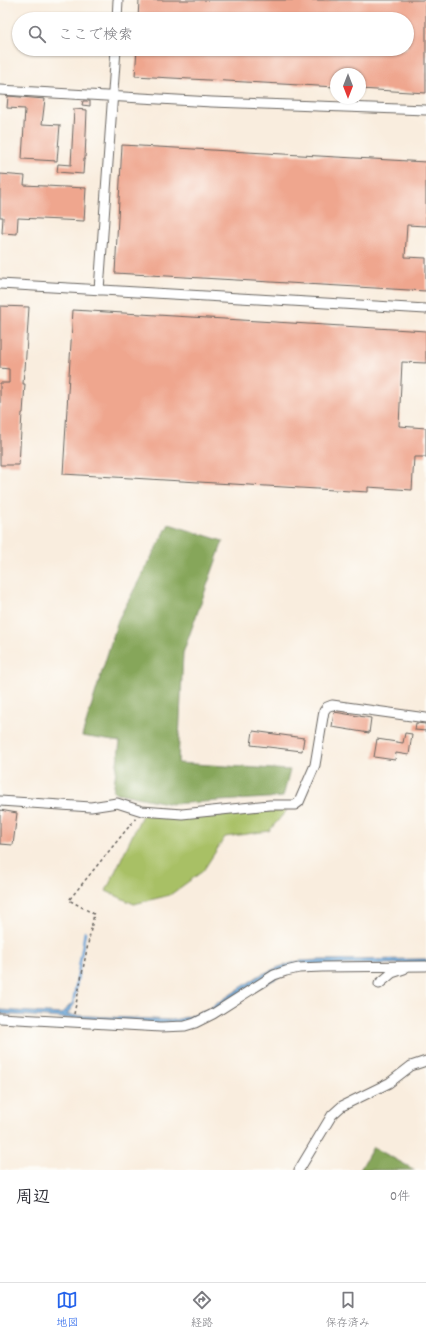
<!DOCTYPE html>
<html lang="ja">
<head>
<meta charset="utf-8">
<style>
	body { margin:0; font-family:Dekko,"Klee One",sans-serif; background:#f2f2f3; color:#2b2b33 }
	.compass { position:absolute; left:330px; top:68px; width:36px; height:36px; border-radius:50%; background:#fff; box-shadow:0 1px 3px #0004; rotate:180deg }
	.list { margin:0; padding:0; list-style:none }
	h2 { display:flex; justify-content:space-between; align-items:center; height:52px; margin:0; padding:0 16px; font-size:17px }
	h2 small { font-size:13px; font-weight:400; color:#7c7c81 }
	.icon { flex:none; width:22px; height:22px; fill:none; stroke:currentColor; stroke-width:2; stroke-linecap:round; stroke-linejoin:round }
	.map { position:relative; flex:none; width:426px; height:1170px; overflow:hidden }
	.search { position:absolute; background:#fff; box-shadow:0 1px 3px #0004; left:12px; right:12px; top:12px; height:44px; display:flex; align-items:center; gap:10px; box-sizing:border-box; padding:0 14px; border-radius:22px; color:#7c7c81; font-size:15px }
	.sheet { height:112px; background:#fff }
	nav { display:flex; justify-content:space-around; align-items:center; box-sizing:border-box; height:56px; border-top:1px solid #e1e1e2; background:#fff; font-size:11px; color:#7c7c81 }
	nav a { display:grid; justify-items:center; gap:2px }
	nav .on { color:#2563eb }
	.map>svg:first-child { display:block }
	.green { fill:#a8c065; stroke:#626e40 }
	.forest { fill:#86a65a; stroke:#51613b }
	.water { fill:#65a1d5; stroke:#405e78 }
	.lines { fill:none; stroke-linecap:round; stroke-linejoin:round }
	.stream { stroke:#65a1d5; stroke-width:2.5 }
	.building { fill:#efa68e }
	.minor-casing { stroke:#696560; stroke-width:11 }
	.path { stroke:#696560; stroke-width:1.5; stroke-dasharray:3 3; stroke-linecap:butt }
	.minor { stroke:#fff; stroke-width:9 }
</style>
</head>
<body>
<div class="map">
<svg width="426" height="1170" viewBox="0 0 426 1170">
	<rect width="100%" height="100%" fill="#fdfcf7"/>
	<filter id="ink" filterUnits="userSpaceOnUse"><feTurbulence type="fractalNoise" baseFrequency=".025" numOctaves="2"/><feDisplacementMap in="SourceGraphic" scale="8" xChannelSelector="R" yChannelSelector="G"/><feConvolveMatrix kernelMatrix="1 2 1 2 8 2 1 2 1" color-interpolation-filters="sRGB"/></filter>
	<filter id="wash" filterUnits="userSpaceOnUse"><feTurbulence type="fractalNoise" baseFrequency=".012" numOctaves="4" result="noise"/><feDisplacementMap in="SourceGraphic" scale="16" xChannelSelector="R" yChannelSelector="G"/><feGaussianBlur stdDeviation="0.9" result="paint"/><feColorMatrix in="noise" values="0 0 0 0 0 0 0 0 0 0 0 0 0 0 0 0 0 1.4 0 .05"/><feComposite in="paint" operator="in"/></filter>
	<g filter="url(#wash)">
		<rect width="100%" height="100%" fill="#f9edde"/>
		<path class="green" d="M287,810L269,831L225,837L203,871L170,895L134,904L106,891L142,815L183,818Z"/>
		<path class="forest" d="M169,524L223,541L183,653L178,763L290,770L283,797L171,804L113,792L120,742L82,736L118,620Z
			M373,1147L415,1170H360Z"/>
		<path class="water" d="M426,959V963L300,966L209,1014L189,1022L172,1025L0,1014V1010L62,1014L71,1004L75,1003L67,1015L172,1020L188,1017L207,1010L260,975L279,967L299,961L319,960Z"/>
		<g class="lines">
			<path class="stream" d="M72,1006L73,1004L85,932"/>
		</g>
		<g id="blocks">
			<path class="building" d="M139,0H426V93L360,89V74H336V87L135,76L137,49H407V19H138Z
				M8,96L45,99L42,124L60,125L57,161L22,159L25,109L7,108Z
				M83,101H90V106L82,105Z
				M74,109L87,110L85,159H84L83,174L57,172L58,164L71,165Z
				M122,145L426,162V226L407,225L405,257L426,258V291L115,273Z
				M0,174L25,176L24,185L86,188L84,221L18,218L17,234L2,233L3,217H0Z
				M0,306L29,307L25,370H24L23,384H25L23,413H22L19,465H0V383H9V369L0,368Z
				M73,310L426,331V363L402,362L399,426L426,428V457H414L412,490L368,487V492L63,474Z
				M334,712L371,718L369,733L332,727Z
				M416,723L426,724V731L415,730Z
				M253,731L304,738L302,751L251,745Z
				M405,733L412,734L409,755L396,753L395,760L374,757L377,739L403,743Z
				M0,810L17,813L13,845L0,844Z"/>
		</g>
	</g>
	<g filter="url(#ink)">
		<use href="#blocks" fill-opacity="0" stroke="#696560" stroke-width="1"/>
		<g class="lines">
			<defs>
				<path id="minor" d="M117,19L118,0
					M0,90L212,102L426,110
					M0,284L426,309
					M99,290L116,49
					M0,801L91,807L117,803L142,811L182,814L270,805H295L299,802L315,765L324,711L327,707L332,705L426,718
					M379,984L392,973L404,969
					M0,1018L161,1027L185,1026L195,1023L213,1014L274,975L286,971L299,968L322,967L426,966
					M299,1170L332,1115L342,1106L389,1083L411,1066L426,1061"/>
			</defs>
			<use href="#minor" class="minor-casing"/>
			<path class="path" d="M74,1014L94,914L69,900L136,818"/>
			<use href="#minor" class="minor"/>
		</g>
	</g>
</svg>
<svg class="compass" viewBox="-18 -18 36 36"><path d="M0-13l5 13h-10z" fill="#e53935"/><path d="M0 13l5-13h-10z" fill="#7c7c81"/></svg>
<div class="search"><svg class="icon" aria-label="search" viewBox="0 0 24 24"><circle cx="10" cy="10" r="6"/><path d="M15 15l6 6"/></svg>ここで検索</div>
</div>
<section class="sheet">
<h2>周辺<small>0件</small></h2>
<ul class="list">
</ul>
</section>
<nav>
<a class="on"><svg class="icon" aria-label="map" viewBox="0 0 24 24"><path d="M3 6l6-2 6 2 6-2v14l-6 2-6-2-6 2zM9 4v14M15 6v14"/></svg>地図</a>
<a><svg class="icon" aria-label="directions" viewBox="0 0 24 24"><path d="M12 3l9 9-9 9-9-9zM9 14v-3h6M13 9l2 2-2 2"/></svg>経路</a>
<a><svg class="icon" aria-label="saved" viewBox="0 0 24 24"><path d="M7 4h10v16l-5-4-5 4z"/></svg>保存済み</a>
</nav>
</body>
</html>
